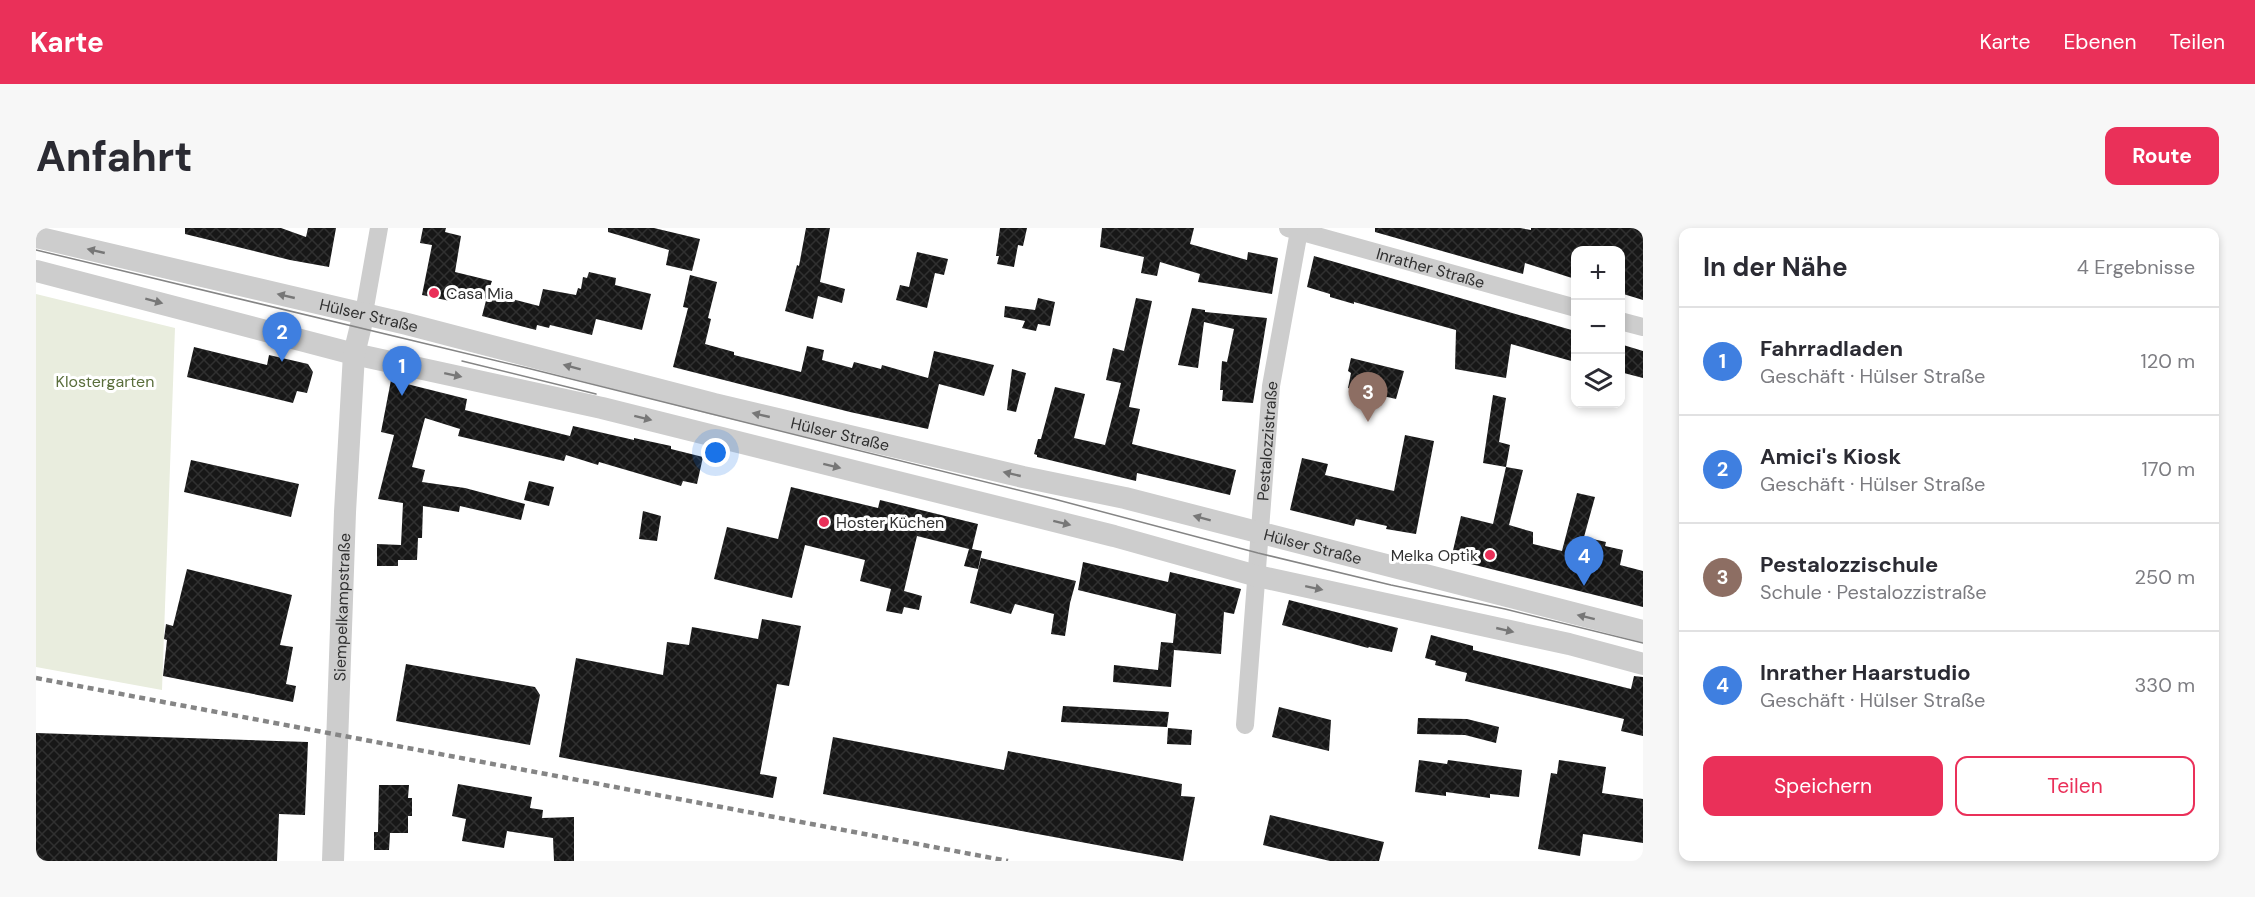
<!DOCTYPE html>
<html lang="de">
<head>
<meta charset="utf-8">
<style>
	body { margin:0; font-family:"DM Sans",sans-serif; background:#f7f7f7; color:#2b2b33 }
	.controls { position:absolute; right:18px; top:18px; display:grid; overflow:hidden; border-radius:12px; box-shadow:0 3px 9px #0003 }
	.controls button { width:54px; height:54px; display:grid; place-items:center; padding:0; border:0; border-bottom:2px solid #e1e1e2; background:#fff; color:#2b2b33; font:30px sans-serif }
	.you { position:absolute; left:680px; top:225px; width:21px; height:21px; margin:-15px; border:4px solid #fff; border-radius:50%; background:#1a73e8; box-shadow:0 0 0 9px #1a73e833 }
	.badge { display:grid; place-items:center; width:39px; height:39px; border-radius:50%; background:#ea3059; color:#fff; font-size:20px; font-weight:700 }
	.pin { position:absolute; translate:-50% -50px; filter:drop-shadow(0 2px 3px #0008) }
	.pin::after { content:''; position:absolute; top:32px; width:21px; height:18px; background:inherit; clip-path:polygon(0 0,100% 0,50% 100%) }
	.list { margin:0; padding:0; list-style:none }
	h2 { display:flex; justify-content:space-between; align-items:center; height:78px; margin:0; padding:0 24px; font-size:26px }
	h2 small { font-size:20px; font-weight:400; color:#7c7c81 }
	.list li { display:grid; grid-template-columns:39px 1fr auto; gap:18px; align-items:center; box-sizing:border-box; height:108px; padding:0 24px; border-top:2px solid #e1e1e2 }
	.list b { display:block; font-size:22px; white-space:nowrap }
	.list p { margin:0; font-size:20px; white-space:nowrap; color:#7c7c81 }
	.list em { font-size:20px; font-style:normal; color:#7c7c81 }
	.actions { display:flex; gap:12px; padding:18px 24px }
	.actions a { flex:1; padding:14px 0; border:2px solid #ea3059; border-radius:12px; text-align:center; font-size:21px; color:#ea3059 }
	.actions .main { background:#ea3059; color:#fff }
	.icon { flex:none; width:33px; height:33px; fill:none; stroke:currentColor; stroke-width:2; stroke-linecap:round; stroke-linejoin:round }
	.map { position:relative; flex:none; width:1607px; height:633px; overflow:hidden; border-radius:12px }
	header { display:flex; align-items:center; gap:36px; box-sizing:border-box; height:84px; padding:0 30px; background:#ea3059; color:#fff }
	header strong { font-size:28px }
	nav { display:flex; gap:33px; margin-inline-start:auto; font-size:21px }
	.intro { display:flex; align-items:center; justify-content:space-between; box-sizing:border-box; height:144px; padding:0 36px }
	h1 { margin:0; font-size:42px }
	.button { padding:15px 27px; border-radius:12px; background:#ea3059; color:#fff; font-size:21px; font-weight:700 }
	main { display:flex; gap:36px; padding:0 36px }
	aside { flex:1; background:#fff; border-radius:12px; box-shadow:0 3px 9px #0003 }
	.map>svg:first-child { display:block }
	.garden { fill:#e9edde }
	.building { fill:url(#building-cross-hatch) }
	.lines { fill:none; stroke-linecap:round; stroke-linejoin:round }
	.minor { stroke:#cdcdcd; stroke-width:18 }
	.tertiary { stroke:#cdcdcd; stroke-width:22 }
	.tram { stroke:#858585; stroke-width:1.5 }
	.rail { stroke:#858585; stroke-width:4.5; stroke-dasharray:6 4.5; stroke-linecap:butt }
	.oneway { fill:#777 }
	.poi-dot { fill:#ea3059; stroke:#fff; stroke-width:2 }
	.labels { text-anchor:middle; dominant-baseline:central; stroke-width:6; stroke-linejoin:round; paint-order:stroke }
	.street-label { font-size:16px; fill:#303030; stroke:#fff }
	.poi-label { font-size:16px; fill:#303030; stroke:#fff; text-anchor:start }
	.park-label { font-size:16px; fill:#5a6e3c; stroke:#fff }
</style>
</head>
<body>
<header>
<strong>Karte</strong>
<nav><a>Karte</a><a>Ebenen</a><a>Teilen</a></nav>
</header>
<div class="intro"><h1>Anfahrt</h1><a class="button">Route</a></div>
<main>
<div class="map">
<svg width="1607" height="633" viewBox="0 0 1607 633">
	<defs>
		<pattern id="building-cross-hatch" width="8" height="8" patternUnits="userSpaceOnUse" patternTransform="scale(1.5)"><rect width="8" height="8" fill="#171717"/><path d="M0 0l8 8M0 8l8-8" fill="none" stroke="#303030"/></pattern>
	</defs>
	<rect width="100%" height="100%" fill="#fff"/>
	<path class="garden" d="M0,66L139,100L126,462L0,439Z"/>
	<path class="building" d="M149,0H245L270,9L272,0H300L293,39L254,32L149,6Z
		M387,0H410L409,4L425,8L419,44L456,53L449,72L415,66L414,73L386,67L396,17L384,15Z
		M572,0H618L664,11L656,43L630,37L633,22L572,4Z
		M770,0H794L784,54L809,61L806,75L782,68L777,91L749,83L761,37L763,38Z
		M964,0H991L987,18L982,17L978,39L961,36L963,28H960Z
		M1066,0H1158L1154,16L1211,32L1212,24L1242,30L1236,66L1162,54L1164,46L1124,34L1121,48L1105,45L1108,29L1064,19Z
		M1339,0H1484L1495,2V0H1607V72L1584,65V22H1539V51L1489,35L1487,46L1339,4Z
		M881,24L912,31L908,47L899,45L891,80L860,72L864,57L873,59Z
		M1278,28L1539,103V134L1475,116L1470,150L1419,141L1420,102L1318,74V76L1294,69V66L1271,59Z
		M553,44L580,50L579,57L615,66L606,102L560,91L556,107L514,97L513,100L501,97L500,102L446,88L452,65L503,78L507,61L540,67L542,60L545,61L547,49L551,50Z
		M654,47L681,54L672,90L675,91L669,116L698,124V127L765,144L771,118L788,122L786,132L816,140L818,134L845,141L846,137L892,150L898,123L958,137L948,168L903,156L892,201L814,184L637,139L652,80L647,79Z
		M1002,70L1019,74L1014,98L1002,96L1000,103L986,100L989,93L968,89L969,78L999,82Z
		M1100,70L1116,73L1093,179L1104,181L1096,216L1200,242L1194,267L1101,245L1100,253L1001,229V227L998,226L1002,211H1005L1019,159L1049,166L1038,210L1069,217L1085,155L1070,152L1077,120L1088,123Z
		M1156,80L1169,82V84L1231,90L1217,175L1186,173L1187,162H1184L1186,133L1191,134L1198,101L1168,94L1162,140L1142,137Z
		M1584,116L1607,123V150L1584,144Z
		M158,119L231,137L233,127L272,136L277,144L271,165L261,163L257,175L151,149Z
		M1315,130L1368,143L1360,171L1312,160L1315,145L1312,143Z
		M976,141L990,145L980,184L971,182Z
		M355,152L431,171L429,182L534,208L537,198L598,212V210L635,218V221L667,229L661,256L647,253L645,258L563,234L562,237L530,227L528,233L473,220L422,208L424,201L389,190L376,239L389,242L386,254L429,260L489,276L485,292L424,278L423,284L387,278L386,310H382L381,332H362V338H341V316L365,317L367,275L342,271L358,207L345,204Z
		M1457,167L1470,170L1463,214L1474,217L1470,239L1447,235Z
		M1369,207L1398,213L1380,306L1350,301L1351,298L1320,291L1318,298L1254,282L1266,230L1292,236L1289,247L1358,263Z
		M155,232L263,256L255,289L148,264Z
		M1470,239L1487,242L1473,297L1497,304V316L1526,323L1541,265L1559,269L1548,309L1570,314L1569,318L1587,322L1584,337L1607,343V379L1415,331L1425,288L1457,296Z
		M493,253L518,259L513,278L488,272Z
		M755,259L842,280L844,272L942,296L936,321L946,323L942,341L928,338L933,321L881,308L868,363L886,368L883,382L868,379L866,386L850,383L855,361L824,353L829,332L769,317L756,370L678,351L691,299L742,311Z
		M607,283L625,288L621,313L603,311Z
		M945,330L1040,353L1034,375L1029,408L1015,406L1018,386L979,376L975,386L934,375Z
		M1047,334L1132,354L1134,344L1205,361L1198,386L1188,384L1185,426L1138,422L1135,459L1077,454L1078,437L1122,442L1125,414L1137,415L1140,386L1042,362Z
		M151,341L256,367L244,417L257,419L250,456L260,458L257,474L127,448L131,412L128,411L130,396L137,398Z
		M1253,372L1362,400L1356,424L1333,419L1332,420L1246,397Z
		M726,391L765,398L753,458L741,456L724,546L741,549L737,570L523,529L540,430L627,447L631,414L653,417L656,399L722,411Z
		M1395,407L1437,418V422L1595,461L1598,448L1607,449V508L1585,503L1588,491L1429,453L1431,445L1399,437L1400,433L1389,430Z
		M370,436L499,459L504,467L494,517L360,493Z
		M1027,478L1133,484L1131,499L1025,494Z
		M1243,479L1295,492L1293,523L1236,509Z
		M1382,490L1431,491L1463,499L1460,515L1429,507L1381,506Z
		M1132,500L1156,502L1155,517L1131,516Z
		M0,505L272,514L269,587L243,586L241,633H0Z
		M797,509L968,542L972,523L1146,556L1145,568L1159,569L1147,633L787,566Z
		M1383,532L1411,536L1412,532L1486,542L1483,569L1454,566V570L1410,564V568L1379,564Z
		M1523,532L1570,539L1566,565L1607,571V615L1547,606L1544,628L1502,621L1515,545L1521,546Z
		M422,556L496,569L494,580L507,582L506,590L538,589V633H518L517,610L471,603L468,620L426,613L430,591L416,588Z
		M343,557H373L372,570H376V588H372V605H354L353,622H338V604H342Z
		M1234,587L1348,614L1343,633H1294L1227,617Z"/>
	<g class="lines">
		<g class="minor">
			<path id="s1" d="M1252,0L1540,80"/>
			<path d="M328,85L343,0"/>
			<path d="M1584,93L1607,99"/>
			<path id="s2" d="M1209,497L1235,158L1263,3"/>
		</g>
		<g class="tertiary">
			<path id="s3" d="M0,9L371,96L678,176L987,249L1089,270L1607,403"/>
			<path d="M0,43L318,126L566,180L1078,308L1221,348L1533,416L1607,436"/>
			<path id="s4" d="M297,633L309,284L318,126L328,85"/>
		</g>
		<path class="tram" d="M0,22L491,140L1018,271L1222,325L1355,357L1469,381L1607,415
			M426,133L560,166"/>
		<path class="rail" d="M0,450L972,633"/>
	</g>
	<defs><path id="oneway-solid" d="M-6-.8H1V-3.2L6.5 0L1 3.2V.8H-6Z" transform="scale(1.5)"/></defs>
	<g class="oneway">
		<use href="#oneway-solid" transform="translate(60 23) rotate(-167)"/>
		<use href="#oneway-solid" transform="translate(250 68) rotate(-167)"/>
		<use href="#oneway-solid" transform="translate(118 73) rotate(15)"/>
		<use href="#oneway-solid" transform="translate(536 139) rotate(-165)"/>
		<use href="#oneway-solid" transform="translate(417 147) rotate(12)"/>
		<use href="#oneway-solid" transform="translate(725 187) rotate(-167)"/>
		<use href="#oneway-solid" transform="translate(607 190) rotate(14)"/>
		<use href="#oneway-solid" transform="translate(796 238) rotate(14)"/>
		<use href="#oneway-solid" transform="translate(976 246) rotate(-167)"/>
		<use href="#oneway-solid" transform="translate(1166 290) rotate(-165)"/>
		<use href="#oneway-solid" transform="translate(1026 295) rotate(14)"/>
		<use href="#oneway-solid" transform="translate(1278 360) rotate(12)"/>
		<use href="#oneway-solid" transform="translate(1550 389) rotate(-166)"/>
		<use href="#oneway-solid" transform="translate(1469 402) rotate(13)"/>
	</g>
	<g class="poi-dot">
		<circle cx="398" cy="65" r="6"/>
		<circle cx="788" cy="294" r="6"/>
		<circle cx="1454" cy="327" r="6"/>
	</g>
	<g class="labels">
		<g class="street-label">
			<text stroke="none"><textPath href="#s1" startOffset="148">Inrather Straße</textPath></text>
			<text stroke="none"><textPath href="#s3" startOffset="342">Hülser Straße</textPath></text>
			<text stroke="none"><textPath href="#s3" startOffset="828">Hülser Straße</textPath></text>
			<text stroke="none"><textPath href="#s2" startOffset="285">Pestalozzistraße</textPath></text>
			<text stroke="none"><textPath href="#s3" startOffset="1314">Hülser Straße</textPath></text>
			<text stroke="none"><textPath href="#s4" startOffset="254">Siempelkampstraße</textPath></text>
		</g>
		<g class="poi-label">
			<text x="410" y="65">Casa Mia</text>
			<text x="800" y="294">Hoster Küchen</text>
			<text x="1442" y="327" text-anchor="end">Melka Optik</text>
		</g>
		<g class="park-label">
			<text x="69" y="153">Klostergarten</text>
		</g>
	</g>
</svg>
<div class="controls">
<button>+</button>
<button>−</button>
<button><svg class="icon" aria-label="layers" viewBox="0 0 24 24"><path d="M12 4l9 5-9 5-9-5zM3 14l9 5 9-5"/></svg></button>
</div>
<div class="you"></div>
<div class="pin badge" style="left:366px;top:168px;background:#3f7fe0">1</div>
<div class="pin badge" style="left:246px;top:134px;background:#3f7fe0">2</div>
<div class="pin badge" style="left:1332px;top:194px;background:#8d6e63">3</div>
<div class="pin badge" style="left:1548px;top:358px;background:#3f7fe0">4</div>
</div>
<aside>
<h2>In der Nähe<small>4 Ergebnisse</small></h2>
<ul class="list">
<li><span class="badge" style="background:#3f7fe0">1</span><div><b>Fahrradladen</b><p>Geschäft · Hülser Straße</p></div><em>120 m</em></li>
<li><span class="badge" style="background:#3f7fe0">2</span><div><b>Amici's Kiosk</b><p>Geschäft · Hülser Straße</p></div><em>170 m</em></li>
<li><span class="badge" style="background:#8d6e63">3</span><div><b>Pestalozzischule</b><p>Schule · Pestalozzistraße</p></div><em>250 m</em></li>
<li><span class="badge" style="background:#3f7fe0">4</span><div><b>Inrather Haarstudio</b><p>Geschäft · Hülser Straße</p></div><em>330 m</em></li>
</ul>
<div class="actions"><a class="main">Speichern</a><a>Teilen</a></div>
</aside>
</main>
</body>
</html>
